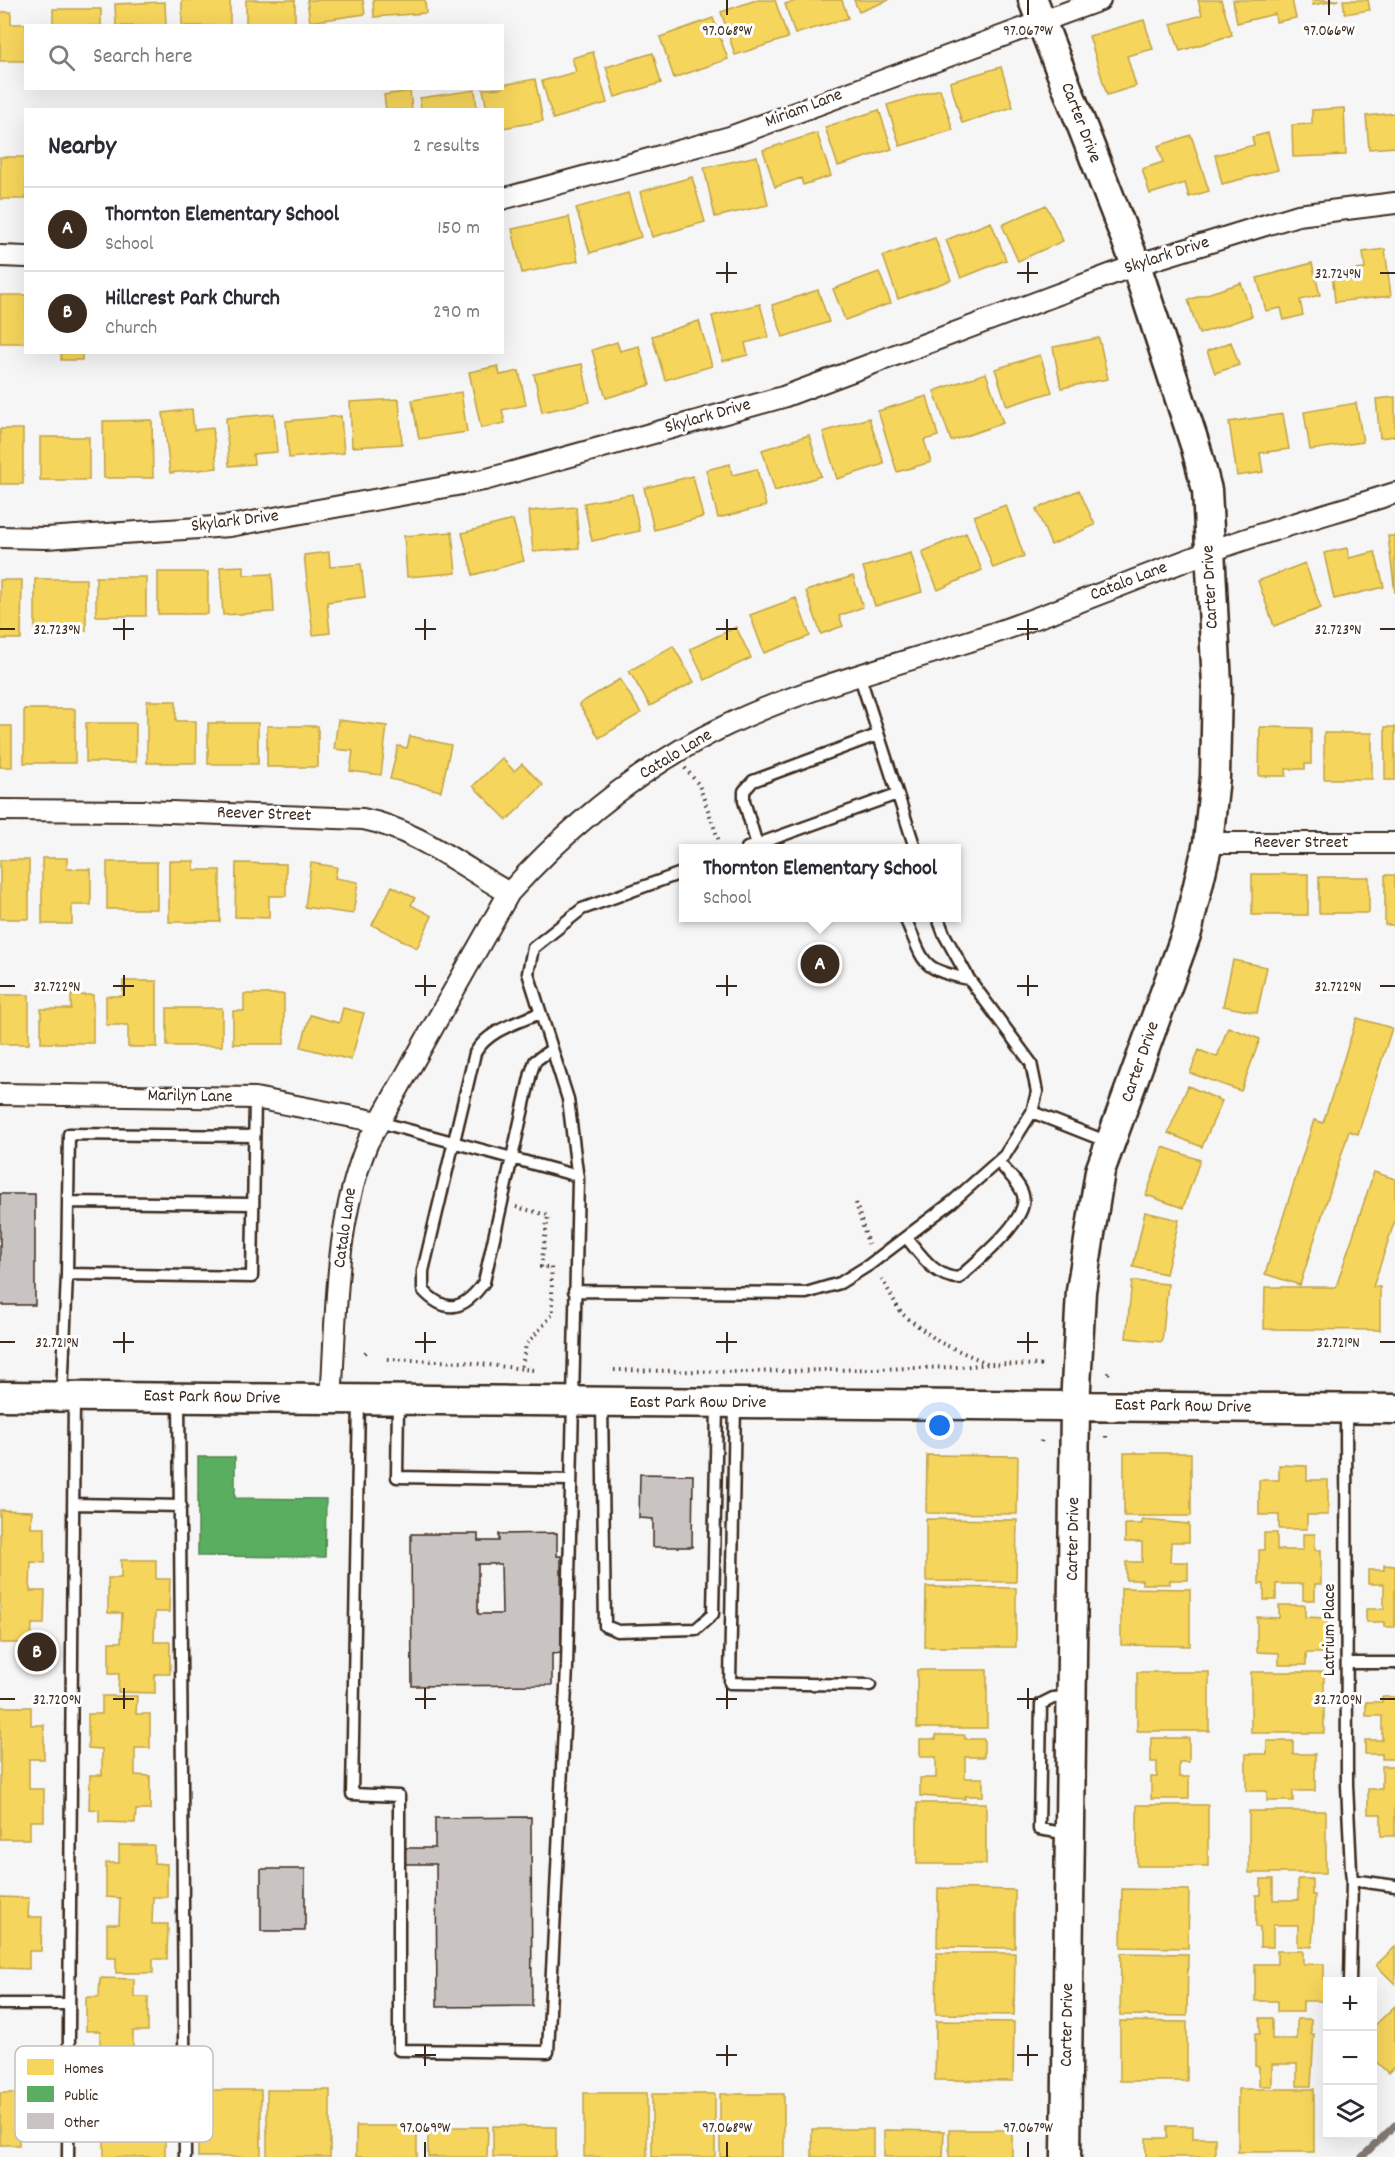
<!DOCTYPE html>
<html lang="en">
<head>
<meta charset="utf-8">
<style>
	body { margin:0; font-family:Dekko,sans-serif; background:#f2f2f3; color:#2b2b33 }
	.controls { position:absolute; right:18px; bottom:18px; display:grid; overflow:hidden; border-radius:0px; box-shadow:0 6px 24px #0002 }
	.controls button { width:54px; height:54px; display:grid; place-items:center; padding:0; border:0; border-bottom:2px solid #e1e1e2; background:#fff; color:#2b2b33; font:30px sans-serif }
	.you { position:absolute; left:940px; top:1426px; width:21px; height:21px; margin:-15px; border:4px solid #fff; border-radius:50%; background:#1a73e8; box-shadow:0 0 0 9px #1a73e833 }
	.badge { display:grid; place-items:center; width:39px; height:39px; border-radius:50%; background:#3b2a1e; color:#fff; font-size:20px; font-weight:700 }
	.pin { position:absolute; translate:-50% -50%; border:3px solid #fff; box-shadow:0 2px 6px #0006 }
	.popup { position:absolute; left:679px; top:844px; width:282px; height:78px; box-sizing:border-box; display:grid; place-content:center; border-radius:0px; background:#fff; filter:drop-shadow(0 2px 4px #0005); font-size:20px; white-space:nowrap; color:#7c7c81 }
	.popup b { font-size:22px; color:#2b2b33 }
	.popup::after { content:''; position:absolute; left:50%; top:100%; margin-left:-12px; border:12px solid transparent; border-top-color:#fff }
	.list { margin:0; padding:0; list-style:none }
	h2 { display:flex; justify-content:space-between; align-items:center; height:78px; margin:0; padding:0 24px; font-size:26px }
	h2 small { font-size:20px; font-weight:400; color:#7c7c81 }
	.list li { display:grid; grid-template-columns:39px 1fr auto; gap:18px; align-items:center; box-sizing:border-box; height:84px; padding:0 24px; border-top:2px solid #e1e1e2 }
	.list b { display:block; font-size:22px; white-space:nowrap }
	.list p { margin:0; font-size:20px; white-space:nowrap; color:#7c7c81 }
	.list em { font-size:20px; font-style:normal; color:#7c7c81 }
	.icon { flex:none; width:33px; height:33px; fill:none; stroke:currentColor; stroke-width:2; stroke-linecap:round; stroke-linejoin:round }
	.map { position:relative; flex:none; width:1395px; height:2157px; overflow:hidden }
	.search { position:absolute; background:#fff; box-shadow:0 6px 24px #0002; left:24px; top:24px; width:480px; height:66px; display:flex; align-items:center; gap:15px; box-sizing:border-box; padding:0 21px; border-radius:0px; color:#7c7c81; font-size:22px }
	.panel { position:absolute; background:#fff; box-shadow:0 6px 24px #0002; left:24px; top:108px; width:480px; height:246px; border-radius:0px }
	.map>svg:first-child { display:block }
	.homes { fill:#f6d55c; stroke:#bea249; stroke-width:1.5 }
	.public { fill:#5aae61; stroke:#51864d; stroke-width:1.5 }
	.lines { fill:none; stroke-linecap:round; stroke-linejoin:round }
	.stream { stroke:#847972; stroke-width:7 }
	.building { fill:#c9c3c1; stroke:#3b2a1e; stroke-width:1.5; fill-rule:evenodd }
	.lane-casing { stroke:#3b2a1e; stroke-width:15 }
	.street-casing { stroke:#3b2a1e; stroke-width:24 }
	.secondary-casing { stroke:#3b2a1e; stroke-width:33 }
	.path { stroke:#3b2a1e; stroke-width:4; stroke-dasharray:1.5 4.5; stroke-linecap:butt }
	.lane { stroke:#fff; stroke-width:10 }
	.street { stroke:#fff; stroke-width:20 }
	.secondary { stroke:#fff; stroke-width:28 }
	.ticks { fill:none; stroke:#3b2a1e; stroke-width:2 }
	.labels { text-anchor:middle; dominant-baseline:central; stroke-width:6; stroke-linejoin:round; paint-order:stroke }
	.street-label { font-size:18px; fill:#3b2a1e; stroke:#fff }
	.key { fill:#fff; stroke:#c4bfbc; stroke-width:1.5 }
	.key-label { font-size:16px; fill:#3b2a1e }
	.ticks-label { font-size:15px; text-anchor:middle; fill:#3b2a1e; stroke:#fff; stroke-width:6; stroke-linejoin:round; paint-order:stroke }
</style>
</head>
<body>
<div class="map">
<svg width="1395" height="2157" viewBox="0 0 1395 2157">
	<rect width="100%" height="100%" fill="#f7f6f6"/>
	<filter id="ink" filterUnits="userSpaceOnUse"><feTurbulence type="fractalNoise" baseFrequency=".0167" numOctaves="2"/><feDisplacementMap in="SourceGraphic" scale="12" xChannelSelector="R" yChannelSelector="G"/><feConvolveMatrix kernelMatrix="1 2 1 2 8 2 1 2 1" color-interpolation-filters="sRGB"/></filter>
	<g filter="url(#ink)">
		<path class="homes" d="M182,0H230V26H182Z
			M246,0H295V26H246Z
			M307,0H363L365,14L310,22Z
			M373,0H425L426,13L374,17Z
			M756,0H775L788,38L735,55L721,12Z
			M799,0H842L848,18L795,34L785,4Z
			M854,0H889L859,12Z
			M1198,0H1221L1232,35L1180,51L1171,24L1202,15Z
			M1233,0H1292L1296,18L1276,22L1275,14L1237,23Z
			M1312,0H1339L1313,5Z
			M1343,0H1368L1370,10L1345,14Z
			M165,2L166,26H116L115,4Z
			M53,9H101V26H53Z
			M0,12H11V24H38L26,26V61H0Z
			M713,18L728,59L674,78L660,37Z
			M1144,20L1153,49L1127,56L1136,86L1107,95L1089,36Z
			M593,52L607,103L553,119L542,81L576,72L572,58Z
			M653,53L661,83L615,97L606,67Z
			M1001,67L1013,107L962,123L950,82Z
			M535,79L543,121L502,128V110H487L483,89L502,88V85Z
			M940,89L953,130L900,146L887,105Z
			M475,90L477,110H421L420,98Z
			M410,91L412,110H386L384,95Z
			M1344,108L1346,155L1293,157L1292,125L1312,124V110Z
			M879,110L892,149L838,166L825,127Z
			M1395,113V147L1369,149L1366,116Z
			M817,133L831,176L803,185L801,178L775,187L763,150Z
			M1268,133L1278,170L1222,184L1215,155L1254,145L1252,137Z
			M1191,135L1209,191L1189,197L1185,183L1150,194L1142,169L1163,162L1158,146Z
			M757,156L768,205L715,217L704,168Z
			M0,157H26V199H0Z
			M692,177L705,222L652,237L640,192Z
			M628,193L641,237L590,253L576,208Z
			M1046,205L1063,241L1018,261L1002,225Z
			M569,217L578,261L522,273L512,229Z
			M991,222L1006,260L961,278L946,240Z
			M935,238L951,280L898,299L883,256Z
			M1385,249L1391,296L1335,302L1332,272L1365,269L1363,252Z
			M1312,263L1320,295L1300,300L1303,315L1284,320L1281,308L1266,311L1257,278Z
			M879,272L891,303L845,320L833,289Z
			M1241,283L1252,316L1199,334L1188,300Z
			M818,290L829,322L783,337L772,305Z
			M0,295H26V343H0Z
			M760,304L769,337L745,343L748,355L723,361L712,316Z
			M699,321L712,366L665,380L652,336Z
			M1099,338L1108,379L1061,388L1053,347Z
			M617,342L620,351L639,346L650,385L606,398L592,350Z
			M1231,342L1239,365L1215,373L1207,351Z
			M61,352H82V360H61Z
			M1040,355L1052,392L1007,406L995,369Z
			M582,364L590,402L542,412L534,374Z
			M498,366L500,375L519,371L526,405L502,410L505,423L481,428L469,372Z
			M986,373L1003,423L951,441L934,391Z
			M461,392L467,432L419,439L412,400Z
			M927,396L938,436L924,440L931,462L897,472L878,411Z
			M1395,397V436L1380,438L1376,399Z
			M399,399L402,444L352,447L350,402Z
			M1356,403L1363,442L1310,450L1304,412Z
			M192,409L194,430L213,428L217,468L170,473L163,413Z
			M274,414L277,452L253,454L254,464L229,466L226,418Z
			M1283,414L1289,449L1260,453L1263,472L1237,476L1229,422Z
			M341,416L344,453L289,458L286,421Z
			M869,418L884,464L837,479L823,432Z
			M152,420L153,478H104L103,421Z
			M0,429H23V484H0Z
			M809,435L821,476L775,491L762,450Z
			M40,437H89V480H40Z
			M730,464L732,475L757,469L766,506L718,518L706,470Z
			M693,476L703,517L654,530L644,488Z
			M1079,490L1095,525L1051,545L1036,509Z
			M632,494L640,531L592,541L584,503Z
			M1006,505L1024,556L993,568L974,516Z
			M576,507L579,548L533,552L529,511Z
			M513,520L524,561L473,575L462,533Z
			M452,532L456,573L407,577L404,536Z
			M966,533L982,570L938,590L922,552Z
			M1388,536H1395V593Z
			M1347,548L1349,558L1375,552L1384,587L1334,599L1324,553Z
			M329,552L330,567L361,564L365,597L327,602L330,633L313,635L304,555Z
			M911,553L922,592L875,606L863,567Z
			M1305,563L1321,608L1274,626L1258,581Z
			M244,566V575L272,574L274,612L223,615L220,567Z
			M158,572H208V614H158Z
			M853,576L863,607L839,616L843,626L821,634L806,591Z
			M96,577H146V616H96Z
			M35,579H86V631H35Z
			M0,580H22L21,639H0Z
			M796,598L810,636L764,653L750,615Z
			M736,627L751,658L705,680L690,649Z
			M673,646L694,682L650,706L629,671Z
			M620,679L641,713L599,738L579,704Z
			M147,701H176V721H196V763H147Z
			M24,709H75V763H24Z
			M338,720L387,726L381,775L350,771L353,751L334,749Z
			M86,723H136V762H86Z
			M208,723H258V764H208Z
			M0,726H12V767H0Z
			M267,726H318V767H267Z
			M1260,727L1311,728V764H1305V769H1286V776H1259Z
			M1385,727H1395V780H1385Z
			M1324,733H1372V779H1324Z
			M410,736L451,745L441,791L390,779L398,746L407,748Z
			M502,758L514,771L522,764L543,785L507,820L473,786Z
			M42,858H67V869H91V905H72V924H42Z
			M0,860H29V919H0Z
			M169,861H194V870H220V922H169Z
			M107,862H157V909H107Z
			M236,863L286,864V896H269V918L235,917Z
			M311,863L337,867L335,878L358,882L353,914L305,907Z
			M1252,874H1308V915H1252Z
			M1385,875H1395V925H1385Z
			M1319,877H1369V913H1319Z
			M392,886L415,898L411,905L432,916L417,948L372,925Z
			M1233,960L1267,967L1257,1013L1223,1006Z
			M123,981H157V1047H128V1025H106V996H123Z
			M244,994H284V1044H233V1011H244Z
			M0,995H29V1044H0Z
			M71,995H93V1043H41V1009H71Z
			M167,1008H222V1046H167Z
			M343,1008L364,1013L351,1060L301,1047L310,1015L339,1023Z
			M1357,1018L1392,1028L1358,1134L1349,1131L1300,1285L1265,1274L1314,1120L1323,1123Z
			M1228,1027L1260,1039L1241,1091L1190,1073L1199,1050L1217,1057Z
			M1188,1086L1222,1101L1202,1147L1168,1133Z
			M1163,1147L1200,1160L1183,1208L1146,1195Z
			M1374,1172L1395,1179V1220L1373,1287H1380V1330L1264,1329L1265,1287H1336Z
			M1145,1212L1179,1220L1166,1274L1133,1267Z
			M1132,1281L1168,1284L1162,1342L1126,1338Z
			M1124,1453H1191V1516H1124Z
			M927,1455L1018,1456L1017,1514L926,1513Z
			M1279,1465L1307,1466V1480H1328V1515H1307V1529H1279V1515H1259V1480H1279Z
			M0,1510L32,1511L31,1528H45V1563L31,1562L30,1591H45L44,1624H32L31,1643H0Z
			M926,1519L1017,1520L1016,1582L926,1581Z
			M1142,1520L1189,1524V1542H1171L1170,1562H1188V1580H1170V1584H1142V1580H1126V1562H1142V1542H1125V1524H1142Z
			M1264,1533H1277V1550H1303V1534H1315V1550H1321V1584H1315V1600H1303V1584H1276V1600H1264V1584H1259V1550H1264Z
			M121,1560H156V1579H170L169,1612H155L154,1642H170V1674H155V1693L118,1692L119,1674H109V1642H121L122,1613H108V1578H121Z
			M1384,1565L1395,1566V1627H1384V1622H1366V1609H1384V1584H1368V1570H1384Z
			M926,1587L1016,1588V1647H925Z
			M1121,1588L1190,1589V1646L1121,1645Z
			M1279,1605H1305V1617L1327,1618L1326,1653H1306V1665H1279V1653L1257,1652V1617L1279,1618Z
			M917,1670H987V1728H917Z
			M1137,1672H1209V1731H1137Z
			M1251,1672H1324V1733H1251Z
			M102,1696H137L136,1714H150V1748H135V1775L150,1776V1810H136L135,1823L99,1822V1810L89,1809L90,1775H102V1749L88,1748V1714H102Z
			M1382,1697H1395V1759H1382V1754H1365V1740H1382V1716H1366V1702H1382Z
			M0,1707H31V1725H44V1759H29V1789H44V1821H30V1839H0Z
			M936,1735H965V1739H984V1757H965V1778H983V1796H965V1799L920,1796V1778H936V1757H920V1739H936Z
			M1151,1738H1189V1762H1179V1777H1189V1799H1151V1777H1157V1762H1151Z
			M1267,1741H1293V1754H1315V1791H1293V1801H1267V1791H1246V1754H1267Z
			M1382,1766H1395V1836H1381V1814H1368V1789H1382Z
			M917,1803H986V1864H917Z
			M1137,1805H1208V1866H1137Z
			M1249,1811H1326V1873H1249Z
			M119,1845H154V1863L167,1864V1897H153L152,1924H168L167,1959H153V1973H116V1958H107V1924H119L120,1898L106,1897V1863H119Z
			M1261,1879H1273V1900H1298V1879H1312V1895H1315L1312,1947L1298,1946V1925H1273V1947H1260V1927H1256V1895H1261Z
			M938,1888L1015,1890V1948L937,1947Z
			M1122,1889L1189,1890L1188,1948L1121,1947Z
			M0,1897L29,1898L28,1917H42L41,1951H29V1969L0,1968Z
			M1395,1947V1984L1376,1965Z
			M1277,1951H1303V1964H1324V2001H1303V2012H1277V2001H1255V1964H1277Z
			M937,1953H1015L1014,2015L936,2014Z
			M1121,1953L1188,1954L1187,2016L1120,2015Z
			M100,1978L134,1979V1997H148V2031H133V2059H148V2093H133V2111H97V2092H87L88,2059H100V2031H86V1997H99Z
			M1395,2006V2066L1388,2073L1372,2058V2028Z
			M1260,2018H1272V2039H1297V2019H1311V2034H1314L1311,2086H1297V2064H1272V2086H1259V2067L1255,2066V2034H1260Z
			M936,2021L1014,2022L1013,2081L935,2080Z
			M1120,2021L1187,2022V2081H1120Z
			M1238,2089H1314V2152H1238Z
			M198,2090H261V2157H198Z
			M267,2090H330V2157H267Z
			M0,2093H45V2126H19V2145H0Z
			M584,2093H647V2157H584Z
			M652,2094H715V2157H652Z
			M720,2094H784V2157H720Z
			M117,2114H152V2132L165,2133V2157H104V2132H117Z
			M356,2126H417V2157H356Z
			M493,2126L556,2127V2157H493Z
			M1167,2126H1193V2138H1215V2157H1146V2138H1167Z
			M428,2127H488L487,2157H428Z
			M812,2129H873V2157H812Z
			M884,2130L944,2131L943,2157H884Z
			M949,2130H1012V2157H949Z"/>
		<path class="public" d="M198,1457H235V1498L326,1499L325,1557L198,1556Z"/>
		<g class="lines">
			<path class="stream" d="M1362,2157L1395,2125"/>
		</g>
		<path class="building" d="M0,1194H35V1305H0Z
			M640,1474L693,1475L692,1547H653V1519L639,1518Z
			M557,1533V1556H561V1653L552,1654V1685L412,1686L411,1534H478V1541H499V1534ZM478,1564H501L502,1614H478Z
			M531,1817L532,2006L437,2007L436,1864H405V1848H435V1818Z
			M261,1869H305V1931H261Z"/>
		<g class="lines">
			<defs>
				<path id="lane" d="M859,674L915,848
					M757,845L744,801V791L753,781L877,735
					M747,848L897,794
					M905,918C925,962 918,969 969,979
					M938,918L944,934L969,979L1031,1063L1037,1092L1032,1112L1108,1142
					M540,1013C517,1023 488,1030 475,1053L423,1271V1290C447,1316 465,1309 484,1282L531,1073L535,1061L552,1049
					M379,1122L578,1176
					M69,1202L253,1204
					M906,1237C920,1254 935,1278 959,1278C976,1261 1030,1220 1023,1195C1020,1183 1005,1171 998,1161
					M67,1274L69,1134L254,1136
					M574,1291L806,1293L840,1283L869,1265L952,1202L1005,1155L1032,1112
					M62,1397L67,1274L252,1277L255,1098
					M179,1398L185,2157
					M359,1400L352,1794L399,1796V2050L548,2052L567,1667L578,1180L568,1099L528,973L533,948L582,909L684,872
					M398,1402L397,1477L570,1480
					M602,1402L605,1626L618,1631L696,1629L713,1614L717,1405
					M735,1403L730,1683L870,1685
					M1346,1409L1347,1785L1351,1870L1352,1880L1395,1886
					M73,1504L181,1506
					M1347,1663H1395
					M1069,1834L1039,1829L1041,1704L1053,1698L1072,1697
					M1350,1982L1352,1880
					M0,2004H69
					M68,2157L74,1398"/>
				<path id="street" d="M502,199L730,137L1100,0
					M0,256L26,257
					M0,537L46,538L230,526L484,480L783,397L1136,265L1298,215L1395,203
					M0,810L142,811L363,819C415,829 463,867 509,893
					M1208,843H1395
					M0,1094L255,1098L379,1122
					M331,1400C337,1313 334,1223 368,1142L509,893C570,825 644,765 727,725C815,683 911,662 1003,630C1071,606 1138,578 1206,553C1268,530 1332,513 1395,493"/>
				<path id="secondary" d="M1033,0L1136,265L1196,448L1207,490L1217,685L1215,777L1208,843L1187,932L1100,1171L1081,1291L1075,1406L1066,2157
					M0,1396L1395,1409"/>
			</defs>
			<use href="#lane" class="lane-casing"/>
			<use href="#street" class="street-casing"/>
			<use href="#secondary" class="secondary-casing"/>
			<path class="path" d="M685,768L699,785L719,841
				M747,918L749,922
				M856,1203L868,1244
				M516,1207L548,1215L541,1267H551L553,1314L526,1345L521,1369
				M882,1279L901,1313L939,1342L989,1364L1045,1365
				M365,1353L368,1350
				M388,1359L463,1362L533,1370
				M614,1370L742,1372L960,1367L989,1364
				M1108,1374L1110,1369
				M1106,1436V1439
				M1041,1442L1042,1437"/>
			<use href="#lane" class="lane"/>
			<use href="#street" class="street"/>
			<use href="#secondary" class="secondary"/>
		</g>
	</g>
	<path class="ticks" d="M727,0V15M1028,0V15M1329,0V15M727,262V283M1028,262V283M716,273H737M1017,273H1038M1380,273H1395M124,619V640M425,619V640M727,619V640M1028,619V640M0,629H15M113,629H134M415,629H436M716,629H737M1017,629H1038M1380,629H1395M124,975V996M425,975V996M727,975V996M1028,975V996M0,986H15M113,986H134M415,986H436M716,986H737M1017,986H1038M1380,986H1395M124,1332V1353M425,1332V1353M727,1332V1353M1028,1332V1353M0,1342H15M113,1342H134M415,1342H436M716,1342H737M1017,1342H1038M1380,1342H1395M124,1688V1709M425,1688V1709M727,1688V1709M1028,1688V1709M0,1699H15M113,1699H134M415,1699H436M716,1699H737M1017,1699H1038M1380,1699H1395M425,2045V2066M727,2045V2066M1028,2045V2066M415,2055H436M716,2055H737M1017,2055H1038M425,2142V2157M727,2142V2157M1028,2142V2157"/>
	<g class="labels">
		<g class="street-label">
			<text transform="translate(804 109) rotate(-21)">Miriam Lane</text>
			<text transform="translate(1080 123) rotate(69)">Carter Drive</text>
			<text transform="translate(1167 256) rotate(-18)">Skylark Drive</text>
			<text transform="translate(708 417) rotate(-16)">Skylark Drive</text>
			<text transform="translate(235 522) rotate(-7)">Skylark Drive</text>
			<text transform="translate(1129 582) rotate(-21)">Catalo Lane</text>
			<text transform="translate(1211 587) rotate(-93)">Carter Drive</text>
			<text transform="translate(676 755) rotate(-31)">Catalo Lane</text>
			<text transform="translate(264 815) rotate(2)">Reever Street</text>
			<text x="1301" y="843">Reever Street</text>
			<text transform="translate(1141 1062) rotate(-71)">Carter Drive</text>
			<text transform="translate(190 1097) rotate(1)">Marilyn Lane</text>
			<text transform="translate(346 1228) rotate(-82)">Catalo Lane</text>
			<text transform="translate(212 1398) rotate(1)">East Park Row Drive</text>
			<text x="698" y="1403">East Park Row Drive</text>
			<text transform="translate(1183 1407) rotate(1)">East Park Row Drive</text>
			<text transform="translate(1074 1539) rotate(-89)">Carter Drive</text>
			<text transform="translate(1330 1630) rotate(-90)">Latrium Place</text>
			<text transform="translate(1068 2025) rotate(-89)">Carter Drive</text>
		</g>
	</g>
	<rect x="15" y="2046" width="198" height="96" rx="9" class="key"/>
	<rect x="27" y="2059" width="27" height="16" fill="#f6d55c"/>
	<rect x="27" y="2086" width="27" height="16" fill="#5aae61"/>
	<rect x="27" y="2113" width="27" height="16" fill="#c9c3c1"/>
	<g class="key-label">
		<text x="64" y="2073">Homes</text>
		<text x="64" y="2100">Public</text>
		<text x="64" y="2127">Other</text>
	</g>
	<g class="ticks-label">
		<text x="727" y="35">97.068°W</text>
		<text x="1028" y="35">97.067°W</text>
		<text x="1329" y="35">97.066°W</text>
		<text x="1338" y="278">32.724°N</text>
		<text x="57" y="634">32.723°N</text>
		<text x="1338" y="634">32.723°N</text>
		<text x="57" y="991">32.722°N</text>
		<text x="1338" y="991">32.722°N</text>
		<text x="57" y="1347">32.721°N</text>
		<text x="1338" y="1347">32.721°N</text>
		<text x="57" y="1704">32.720°N</text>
		<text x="1338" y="1704">32.720°N</text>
		<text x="425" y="2132">97.069°W</text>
		<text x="727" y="2132">97.068°W</text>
		<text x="1028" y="2132">97.067°W</text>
	</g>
</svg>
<div class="controls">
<button>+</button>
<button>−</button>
<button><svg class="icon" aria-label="layers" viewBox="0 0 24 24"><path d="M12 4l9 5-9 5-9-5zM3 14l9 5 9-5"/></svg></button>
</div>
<div class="you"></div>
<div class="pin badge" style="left:820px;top:964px">A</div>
<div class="popup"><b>Thornton Elementary School</b>School</div>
<div class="pin badge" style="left:37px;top:1652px">B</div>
<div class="search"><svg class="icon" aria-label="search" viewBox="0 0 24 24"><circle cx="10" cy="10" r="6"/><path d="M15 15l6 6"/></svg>Search here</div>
<section class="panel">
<h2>Nearby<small>2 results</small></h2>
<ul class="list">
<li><span class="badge">A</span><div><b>Thornton Elementary School</b><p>School</p></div><em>150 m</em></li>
<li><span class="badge">B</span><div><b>Hillcrest Park Church</b><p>Church</p></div><em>290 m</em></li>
</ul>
</section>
</div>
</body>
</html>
